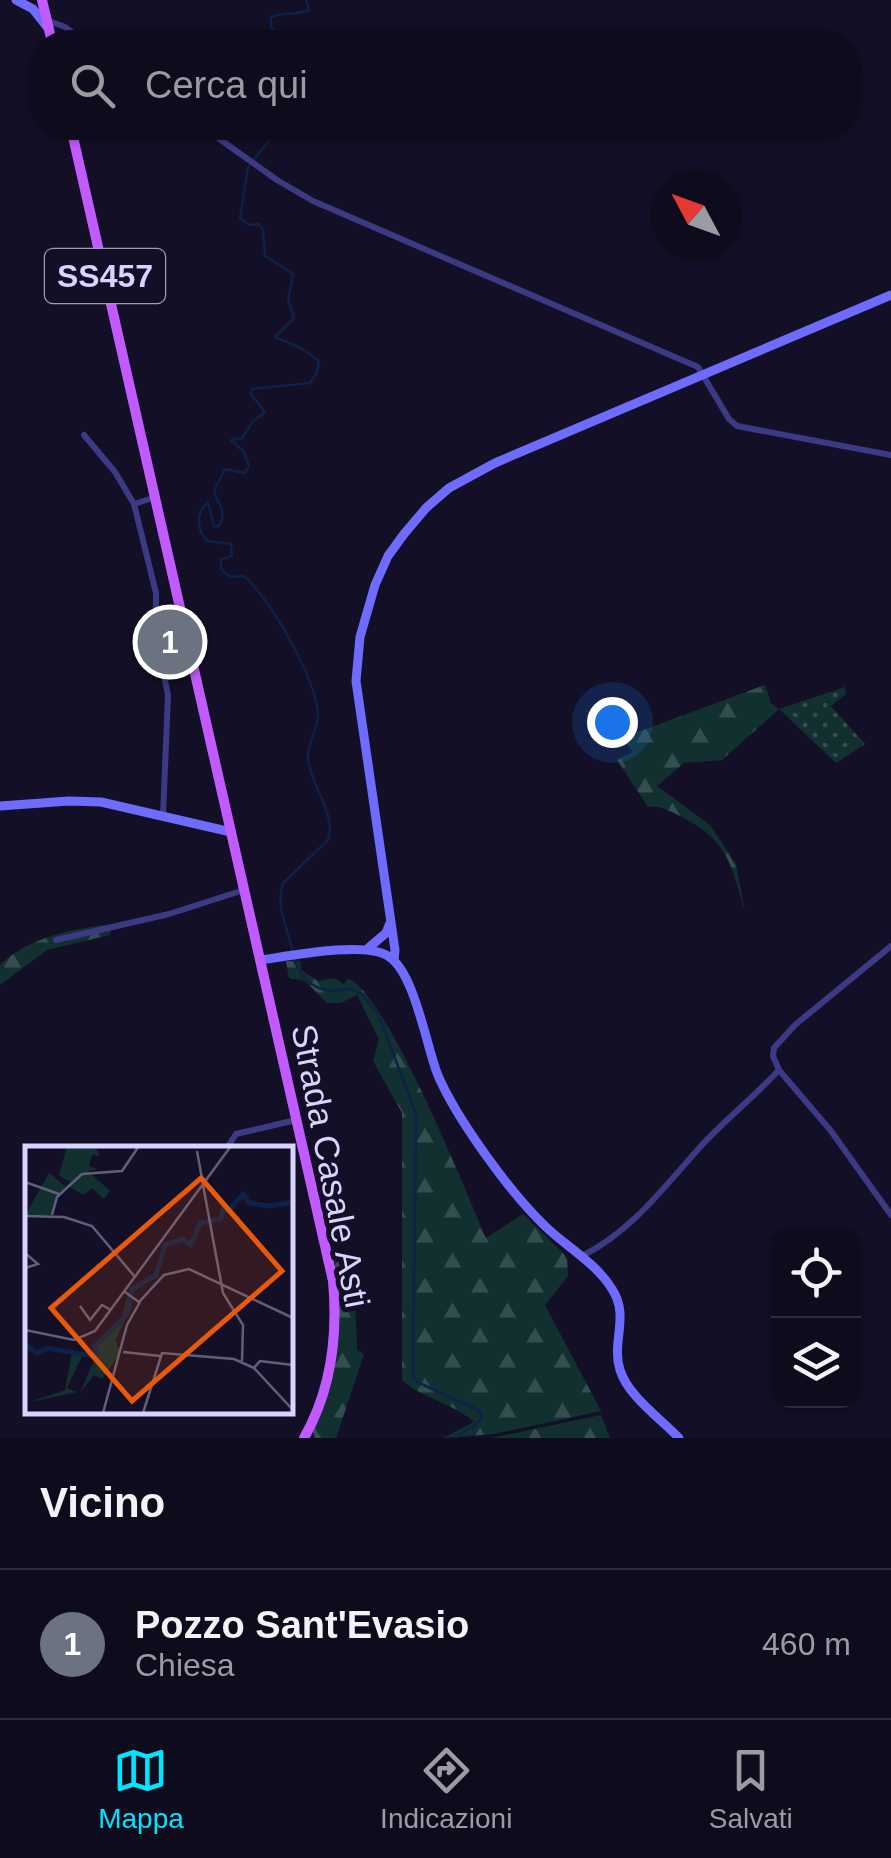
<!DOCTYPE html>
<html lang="it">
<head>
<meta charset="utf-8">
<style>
	body { margin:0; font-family:Helvetica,sans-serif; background:#1c1929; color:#f1f3f6 }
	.controls { position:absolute; right:30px; bottom:30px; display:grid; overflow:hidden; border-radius:20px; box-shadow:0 2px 8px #0004 }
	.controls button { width:90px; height:90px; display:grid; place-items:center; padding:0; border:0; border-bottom:2px solid #2e2b3b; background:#0e0b1c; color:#f1f3f6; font:50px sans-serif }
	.compass { position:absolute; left:651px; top:170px; width:90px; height:90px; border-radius:50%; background:#0e0b1c; box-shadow:0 2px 8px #0004; rotate:311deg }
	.you { position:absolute; left:612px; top:722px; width:35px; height:35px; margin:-25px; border:8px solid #fff; border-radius:50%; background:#1a73e8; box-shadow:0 0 0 15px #1a73e833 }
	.badge { display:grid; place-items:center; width:65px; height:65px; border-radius:50%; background:#00e5ff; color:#fff; font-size:32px; font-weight:700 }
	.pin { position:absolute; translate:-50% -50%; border:5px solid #fff; box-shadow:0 2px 10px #0006 }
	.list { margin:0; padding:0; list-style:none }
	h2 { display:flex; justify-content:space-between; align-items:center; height:130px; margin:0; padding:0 40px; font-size:42px }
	h2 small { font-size:32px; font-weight:400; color:#9b9ba3 }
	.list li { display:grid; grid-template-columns:65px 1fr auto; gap:30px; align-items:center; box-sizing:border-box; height:150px; padding:0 40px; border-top:2px solid #2e2b3b }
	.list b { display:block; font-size:38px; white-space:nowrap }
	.list p { margin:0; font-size:32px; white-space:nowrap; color:#9b9ba3 }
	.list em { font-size:32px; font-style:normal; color:#9b9ba3 }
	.icon { flex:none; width:55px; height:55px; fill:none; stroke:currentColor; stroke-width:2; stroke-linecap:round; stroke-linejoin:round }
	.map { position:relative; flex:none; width:891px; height:1438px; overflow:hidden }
	.search { position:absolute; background:#0e0b1c; box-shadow:0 2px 8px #0004; left:30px; right:30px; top:30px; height:110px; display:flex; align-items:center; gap:25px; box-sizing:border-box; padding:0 35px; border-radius:40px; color:#9b9ba3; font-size:38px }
	.sheet { height:280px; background:#0e0b1c }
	nav { display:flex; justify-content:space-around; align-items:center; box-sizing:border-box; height:140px; border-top:2px solid #2e2b3b; background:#0e0b1c; font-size:28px; color:#9b9ba3 }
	nav a { display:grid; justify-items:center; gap:5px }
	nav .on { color:#00e5ff }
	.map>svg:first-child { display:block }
	.grass { fill:url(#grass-dots) }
	.forest { fill:url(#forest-firs) }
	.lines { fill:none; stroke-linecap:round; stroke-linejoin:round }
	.stream { stroke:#0c2248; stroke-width:2.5 }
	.street { stroke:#3d3a85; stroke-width:6 }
	.secondary { stroke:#6f6bff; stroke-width:9 }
	.primary { stroke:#c25bff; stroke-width:10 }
	.labels { text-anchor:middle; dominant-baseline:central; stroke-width:10; stroke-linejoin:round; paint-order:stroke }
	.shield { fill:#130f26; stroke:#9e99be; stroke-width:2.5 }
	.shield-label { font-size:32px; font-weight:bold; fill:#d9d4ff }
	.street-label { font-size:35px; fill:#d9d4ff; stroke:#130f26 }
	.inset-river { fill:none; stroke:#0c2248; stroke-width:5 }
	.inset-road { fill:none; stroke:#625e7d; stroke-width:2.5 }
	.view { fill:#e8590c; fill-opacity:0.15; stroke:#e8590c; stroke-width:5 }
	.inset-edge { fill:none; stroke:#d9d4ff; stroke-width:5 }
</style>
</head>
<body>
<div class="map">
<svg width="891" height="1438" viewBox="0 0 891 1438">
	<defs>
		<pattern id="grass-dots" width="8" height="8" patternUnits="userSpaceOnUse" patternTransform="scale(2.5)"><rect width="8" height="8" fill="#12302f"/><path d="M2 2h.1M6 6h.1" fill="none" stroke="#344d4e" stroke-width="1.8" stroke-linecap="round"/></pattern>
		<pattern id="forest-firs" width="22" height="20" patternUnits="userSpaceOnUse" patternTransform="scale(2.5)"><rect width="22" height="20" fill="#12302f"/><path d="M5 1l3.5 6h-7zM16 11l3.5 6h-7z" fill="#344d4e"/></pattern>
	</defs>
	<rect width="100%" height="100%" fill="#130f26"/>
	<path class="grass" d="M845,687L846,694L831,706L865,744L836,763L779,709Z"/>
	<path class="forest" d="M765,685L771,703L779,709L722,760L684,763L657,786L710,825L736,864L745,911C730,861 728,840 678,815C667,810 660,805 648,807L617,760L633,752L623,739L627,736Z
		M113,924L110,935L47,950L0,985V965C29,937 74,928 113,924Z
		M286,961H300L301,970L318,981L334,978L344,984L348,979C385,989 467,1194 486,1238L523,1214L567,1257L568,1276L545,1305L601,1411L494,1434L443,1438L474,1422C453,1403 423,1399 402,1380V1113L373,1061L379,1039L357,995L341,1003H327L305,981L289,978Z
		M328,1256L354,1272L357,1350L364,1354L336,1438H315L311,1427L333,1358Z
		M601,1415L610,1438H492L496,1437Z"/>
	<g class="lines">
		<path class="stream" d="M282,42L271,27V17C284,11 296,16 309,10L306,0
			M279,128L248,167L240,218L249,225L259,224L263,230L265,256L293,274L288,300L294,318L275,337L303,349L319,361L317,372L310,383L252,389L251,394L265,412L253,421L242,438L231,440L244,452L249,466L245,473L225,469L214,491C218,506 228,510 219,526H214L208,503C195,513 197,529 207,541L231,544L232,556L221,559V569L230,577L244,576C272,602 314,675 318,713C319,728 307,742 308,758C310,786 337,813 328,840L283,883C275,905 288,930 293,952
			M295,959C301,986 327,996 351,988L364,996L379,1016L416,1114L413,1376L417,1382L480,1411L482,1418L476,1424
			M455,1438L475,1425"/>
		<path class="street" d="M49,21L65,27L86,42
			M204,128L277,180L313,201L698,367L729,419L737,426L891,455
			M84,435L115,472L134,504L156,593V637L168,695L163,816
			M134,504L156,497
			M56,940L169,914L244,890
			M891,946L795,1025L774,1048L773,1056L779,1070L831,1131L891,1215
			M227,1148L236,1134L296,1120
			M582,1256C632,1231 664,1187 701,1146C725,1120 754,1097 779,1070"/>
		<path class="secondary" d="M16,0L33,9L47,27
			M0,806L69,801L101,802L231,832
			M366,950L386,933L390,923
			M261,960C289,956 364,941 388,956C414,971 426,1044 437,1073C455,1117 511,1194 546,1227C567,1247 597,1264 612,1289C630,1316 611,1342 620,1370C628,1396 660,1418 679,1438
			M394,960L395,950L356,681L360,637L375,585L388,556L404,534L426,508L449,488L495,463L891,295"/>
		<path class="primary" d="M42,0L52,42
			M71,128L333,1281C338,1336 332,1389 304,1438"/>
	</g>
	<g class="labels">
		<rect class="shield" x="45" y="249" width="120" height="54" rx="8"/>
		<g class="shield-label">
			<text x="105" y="276">SS457</text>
		</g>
		<g class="street-label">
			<text transform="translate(331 1166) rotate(79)">Strada Casale Asti</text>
		</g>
	</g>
	<g transform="translate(25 1146)">
		<rect width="268" height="268" fill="#130f26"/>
		<path d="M42,0H70L75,10L67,9L64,20L72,23L63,25L85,45L79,53L67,42L58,49L43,40L31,51L27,69L0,70L24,27L40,40L46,37L34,29Z" fill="#12302f"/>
		<path d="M102,151L106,160L91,194L95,207L77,233L69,229L55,247L70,212L58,208L42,242L52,246L2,257L40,244L47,206L71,210L69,199L96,175Z" fill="#12302f"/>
		<path class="inset-river" d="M0,199L12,207L22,202L69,210M71,210L70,200L103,167L107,143L131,129L140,99L158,93L166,99L175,77L196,73L198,63L203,65L218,48L224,57L244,60L268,56"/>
		<path class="inset-road" d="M172,5L178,38M0,36L34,48M178,39L198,147L218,179L217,215M27,69L32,51L57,28L97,25L114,0M0,70L39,71L67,80L110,131M0,107L13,118L0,122M100,146L114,156L139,129L164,123L268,172M55,160L65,174L77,159L86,164M0,184L49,194L70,185L206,0M98,206L135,210M268,219L235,215L229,222L268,264M78,267L102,179L115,156M118,267L137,207L209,213L229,222"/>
		<path class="view" d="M176,32L257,125L107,255L26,162Z"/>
		<rect width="268" height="268" class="inset-edge"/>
	</g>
</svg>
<div class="controls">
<button><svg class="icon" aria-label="locate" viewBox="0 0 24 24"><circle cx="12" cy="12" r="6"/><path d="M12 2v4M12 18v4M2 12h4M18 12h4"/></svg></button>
<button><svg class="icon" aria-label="layers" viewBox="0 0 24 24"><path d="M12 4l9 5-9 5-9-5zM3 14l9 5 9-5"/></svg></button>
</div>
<svg class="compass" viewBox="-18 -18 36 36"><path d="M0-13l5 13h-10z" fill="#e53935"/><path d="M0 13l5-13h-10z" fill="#9b9ba3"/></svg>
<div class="you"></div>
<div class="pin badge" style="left:170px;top:642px;background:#6b7280">1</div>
<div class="search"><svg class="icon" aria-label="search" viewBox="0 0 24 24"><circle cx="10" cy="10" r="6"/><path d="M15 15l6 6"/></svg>Cerca qui</div>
</div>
<section class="sheet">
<h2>Vicino<small></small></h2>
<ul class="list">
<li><span class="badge" style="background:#6b7280">1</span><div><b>Pozzo Sant'Evasio</b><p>Chiesa</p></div><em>460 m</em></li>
</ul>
</section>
<nav>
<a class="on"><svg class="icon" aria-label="map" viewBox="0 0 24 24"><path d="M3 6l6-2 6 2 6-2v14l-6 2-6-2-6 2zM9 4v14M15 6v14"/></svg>Mappa</a>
<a><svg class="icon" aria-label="directions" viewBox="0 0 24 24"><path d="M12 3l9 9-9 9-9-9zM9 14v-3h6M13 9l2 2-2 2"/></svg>Indicazioni</a>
<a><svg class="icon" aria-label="saved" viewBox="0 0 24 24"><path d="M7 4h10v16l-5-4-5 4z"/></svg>Salvati</a>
</nav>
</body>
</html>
